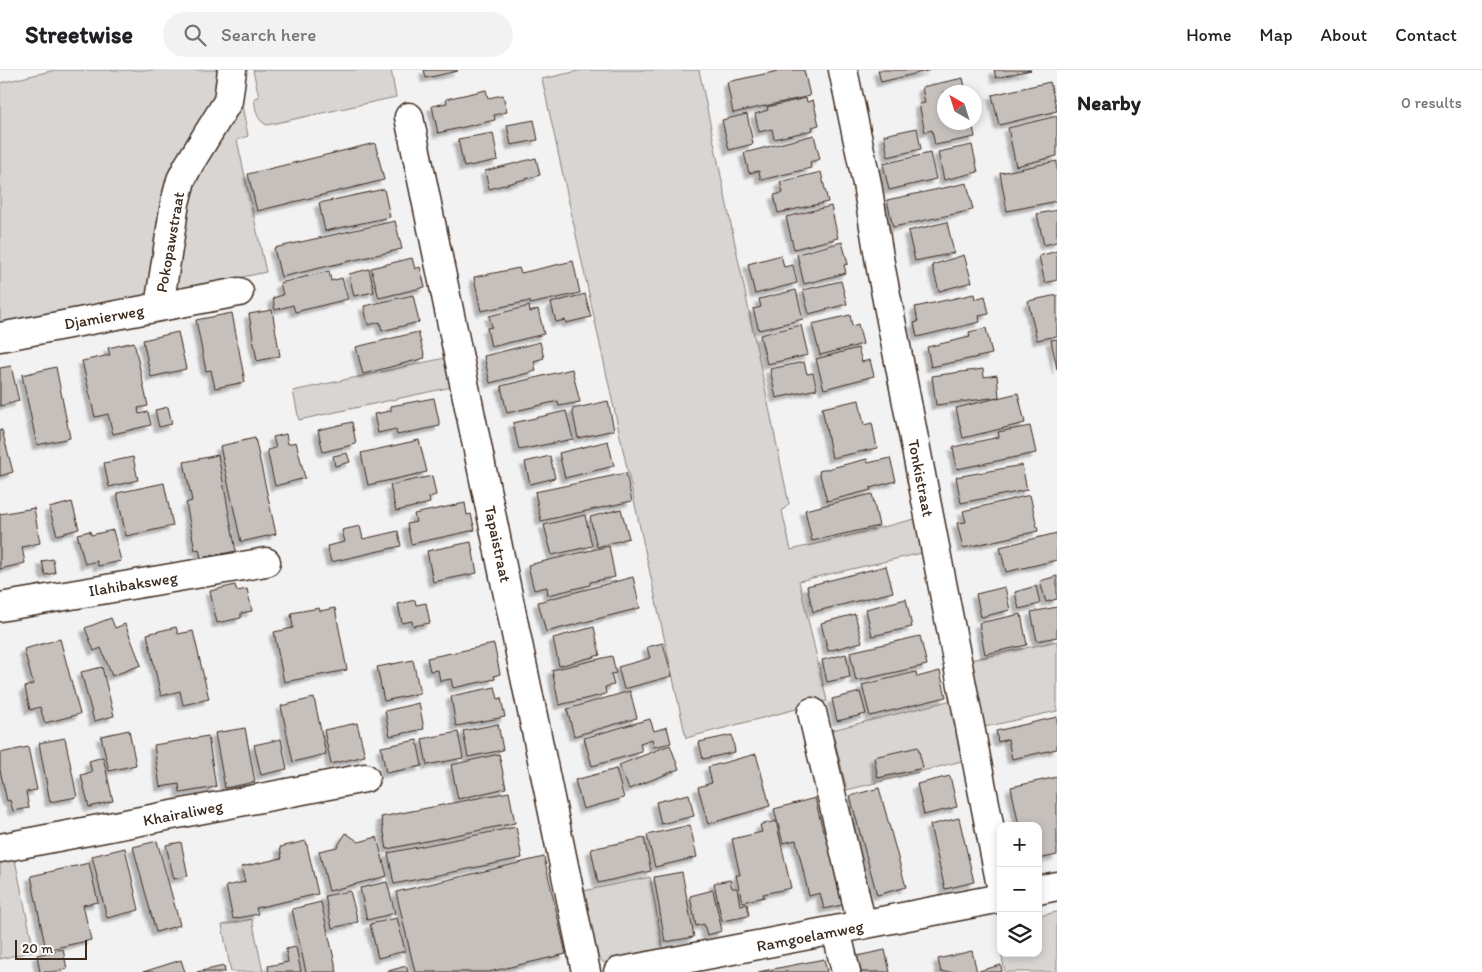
<!DOCTYPE html>
<html lang="en">
<head>
<meta charset="utf-8">
<style>
	body { margin:0; font-family:Itim,sans-serif; background:#f2f2f2; color:#202124 }
	.controls { position:absolute; right:15px; bottom:15px; display:grid; overflow:hidden; border-radius:10px; box-shadow:0 2px 8px #0003 }
	.controls button { width:45px; height:45px; display:grid; place-items:center; padding:0; border:0; border-bottom:1px solid #e0e0e0; background:#fff; color:#202124; font:25px sans-serif }
	.compass { position:absolute; left:937px; top:15px; width:45px; height:45px; border-radius:50%; background:#fff; box-shadow:0 2px 8px #0003; rotate:321deg }
	.scale { position:absolute; left:15px; bottom:12px; width:72px; box-sizing:border-box; padding-left:5px; border:2px solid #3b2a1e; border-top:0; font-size:14px; line-height:18px; white-space:nowrap; color:#3b2a1e; -webkit-text-stroke:4px #fff; paint-order:stroke }
	.list { margin:0; padding:0; list-style:none }
	h2 { display:flex; justify-content:space-between; align-items:center; height:65px; margin:0; padding:0 20px; font-size:21px }
	h2 small { font-size:16px; font-weight:400; color:#757577 }
	.icon { flex:none; width:28px; height:28px; fill:none; stroke:currentColor; stroke-width:2; stroke-linecap:round; stroke-linejoin:round }
	.map { position:relative; flex:none; width:1057px; height:902px; overflow:hidden }
	header { display:flex; align-items:center; gap:30px; box-sizing:border-box; height:70px; padding:0 25px; background:#fff; border-bottom:1px solid #e0e0e0 }
	header strong { font-size:24px }
	nav { display:flex; gap:28px; margin-inline-start:auto; font-size:18px }
	.search { width:350px; height:45px; background:#f2f2f2; display:flex; align-items:center; gap:12px; box-sizing:border-box; padding:0 18px; border-radius:28px; color:#757577; font-size:19px }
	main { display:flex }
	aside { flex:1; background:#fff }
	.map>svg:first-child { display:block }
	.green { fill:#d8d5d2; stroke:#8a8078 }
	.building { fill:#c6c0bd; stroke:#3b2a1e; filter:url(#shadow) }
	.lines { fill:none; stroke-linecap:round; stroke-linejoin:round }
	.minor-casing { stroke:#3b2a1e; stroke-width:31 }
	.minor { stroke:#fff; stroke-width:28 }
	.labels { text-anchor:middle; dominant-baseline:central; stroke-width:4.5; stroke-linejoin:round; paint-order:stroke }
	.street-label { font-size:16px; fill:#3b2a1e; stroke:#fff }
</style>
</head>
<body>
<header>
<strong>Streetwise</strong>
<div class="search"><svg class="icon" aria-label="search" viewBox="0 0 24 24"><circle cx="10" cy="10" r="6"/><path d="M15 15l6 6"/></svg>Search here</div>
<nav><a>Home</a><a>Map</a><a>About</a><a>Contact</a></nav>
</header>
<main>
<div class="map">
<svg width="1057" height="902" viewBox="0 0 1057 902">
	<defs>
		<filter id="shadow"><feDropShadow dx="-4.5" dy="4.5" stdDeviation="1" flood-color="#0004"/></filter>
	</defs>
	<rect width="100%" height="100%" fill="#f3f2f2"/>
	<filter id="ink" filterUnits="userSpaceOnUse"><feTurbulence type="fractalNoise" baseFrequency=".02" numOctaves="2"/><feDisplacementMap in="SourceGraphic" scale="10" xChannelSelector="R" yChannelSelector="G"/><feConvolveMatrix kernelMatrix="1 2 1 2 8 2 1 2 1" color-interpolation-filters="sRGB"/></filter>
	<g filter="url(#ink)">
		<path class="green" d="M55,0H235L248,66L237,70L266,202L0,260V13Z
			M253,0H391L396,27L267,55C256,50 256,40 254,28L259,27Z
			M583,0H699L789,434L782,441L791,480L915,449L922,483L799,511L827,631L686,668L542,9Z
			M454,286L461,315L299,350L293,321Z
			M1057,571V641L980,658L966,591Z
			M952,630L966,690L847,720L832,660Z
			M14,785L34,881L0,889V788Z
			M650,807L664,883L612,893L603,892L596,886L583,821Z
			M1057,842V902H1005L1001,883H1038V846Z
			M252,849L263,902H231L222,855Z"/>
		<path class="building" d="M424,0H457L458,1L426,8Z
			M783,0H804L810,26L733,43L727,12Z
			M878,0H931L881,12Z
			M994,0H1031L996,8Z
			M963,8L966,22H944V52H972L975,67L935,75L932,60L925,62L919,34L925,33L922,17Z
			M1050,12L1057,41L999,55L992,25Z
			M486,20L488,28L503,25L507,42L494,45L495,50L438,63L432,36L447,33L446,29Z
			M806,28L807,32L813,30L819,55L812,57L813,60L774,69L772,59L759,62L755,44L768,40L767,37Z
			M747,44L753,74L729,80L722,50Z
			M1057,46V86L1016,96L1008,58Z
			M534,50L538,70L511,75L507,55Z
			M917,58L921,79L888,87L884,65Z
			M493,63L498,90L464,97L458,69Z
			M814,65L820,89L810,92L811,98L761,110L759,101L749,103L744,83Z
			M375,73L384,110L257,141L248,104Z
			M972,75L978,102L944,110L938,82Z
			M930,83L936,109L889,120L883,94Z
			M536,88L540,105L489,119L485,101Z
			M1057,91V131L1007,141L1000,103Z
			M821,102L828,132L778,143L774,125L783,123L780,112Z
			M967,113L973,140L893,157L887,130Z
			M384,119L390,147L325,161L319,133Z
			M831,136L838,168L794,179L786,147Z
			M1057,140V172L1044,175L1037,144Z
			M395,151L402,179L281,207L274,178Z
			M947,152L954,183L915,191L908,161Z
			M842,172L848,194L844,195L846,203L804,214L797,184Z
			M1057,181V210L1045,213L1039,186Z
			M781,185L784,197L793,195L797,213L755,224L748,194Z
			M964,185L972,212L939,221L932,195Z
			M412,188L415,199L420,197L425,217L379,228L371,198Z
			M573,191L580,223L530,234V231L481,241L474,207L519,198L521,203Z
			M369,199L374,222L354,226L349,204Z
			M329,201L331,211L342,208L348,229L295,242L293,235L275,240L273,228L283,225L280,213Z
			M841,211L847,234L809,244L803,220Z
			M796,220L803,249L759,260L753,239L761,237L759,229Z
			M585,224L591,247L566,253L565,250L556,252L551,233Z
			M974,224L975,229L985,226L989,244L979,246L980,252L917,267L914,253L918,252L915,237Z
			M413,225L419,252L382,261L380,252L368,255L364,236Z
			M1057,225V266L1037,270L1028,231Z
			M529,236L530,242L538,239L544,264L491,277L487,258L492,257L489,246Z
			M272,240L280,286L257,291L249,244Z
			M232,243L245,312L215,318L211,300L206,301L196,250Z
			M850,245L852,256L858,254L863,274L820,285L812,254Z
			M801,255L808,285L767,294L760,265Z
			M986,258L992,284L931,297L927,277L970,267L969,262Z
			M178,262L186,299L151,307L143,270Z
			M418,262L425,288L363,304L356,277Z
			M1057,269V299L1051,270Z
			M134,272L148,336L138,338L139,344L148,342L151,355L113,364L108,344L95,347L82,291L110,285L108,278Z
			M540,272L544,288L534,291L536,301L490,313L484,286Z
			M858,278L862,292L870,290L874,306L824,319L816,289Z
			M804,292L807,304L813,303L817,319L776,328L770,299Z
			M11,296L19,331L0,336V298Z
			M56,297L70,368L37,375L22,305Z
			M572,299L580,332L559,336L558,331L507,343L501,316Z
			M983,299L984,307L997,305L999,327L936,335L932,306Z
			M1018,323L1025,353L963,368L956,338Z
			M434,328L440,356L397,365L396,359L378,363L374,344L391,341V336Z
			M859,330L864,355L872,353L877,378L832,388L822,338Z
			M608,331L614,360L578,368L572,339Z
			M168,337L172,354L159,357L155,340Z
			M566,341L573,369L519,380L513,353Z
			M352,352L356,374L323,382L318,360Z
			M1030,356L1036,383L957,399L953,377L999,367L998,362Z
			M0,360H2L13,402L0,406Z
			M286,364L288,374L296,372L305,408L275,416L267,380L276,378L273,367Z
			M255,368L276,464L241,472L220,376Z
			M419,370L427,402L368,415L361,383Z
			M608,371L614,396L565,408L559,383Z
			M347,383L350,392L335,396L333,386Z
			M218,385L236,481L201,488L199,479L195,480L186,433L192,431L184,392Z
			M550,386L555,408L530,414L525,392Z
			M133,387L138,410L109,417L104,393Z
			M890,388L896,411L870,418L871,420L827,431L819,401L867,389L868,393Z
			M1022,395L1027,420L961,433L956,407Z
			M626,403L632,431L541,451L535,422Z
			M432,406L436,425L429,427L430,433L396,441L390,415Z
			M164,413L173,456L126,466L117,423Z
			M872,424L879,456L812,471L805,440Z
			M1030,425L1038,461L963,478L957,453L966,452L963,441Z
			M72,432L79,459L57,465L49,438Z
			M465,433L467,445L471,444L475,460L411,474L407,454L416,452L414,444Z
			M34,438L40,473L22,477L25,493L0,499V444Z
			M621,439L629,468L597,477L590,447Z
			M585,445L592,476L552,485L544,455Z
			M360,456L363,469L398,461L401,476L331,492L327,476L345,472L342,460Z
			M113,460L121,491L98,496L97,491L85,494L77,464L90,461L91,465Z
			M1057,463V490L1006,502L1000,477Z
			M471,472L477,503L433,512L427,481Z
			M609,476L615,507L590,512V515L548,525L547,517L534,520L528,495Z
			M53,489L55,503L45,505L42,491Z
			M886,496L893,522L813,542L807,516Z
			M1057,506V529L1046,532L1040,511Z
			M633,507L640,538L546,562L538,532Z
			M235,515L237,521L247,519L252,541L241,543V548L217,553L210,521Z
			M1036,516L1040,534L1019,539L1015,522Z
			M1005,517L1010,540L981,547L976,524Z
			M906,529L912,557L872,566L866,539Z
			M415,530L416,535L426,533L430,553L413,556L412,551L402,553L398,534Z
			M1057,537V567L1037,571L1031,542Z
			M319,538L320,541L335,538L347,600L284,612L274,562L293,558L291,543Z
			M855,544L862,572L828,581L821,553Z
			M1021,544L1027,575L985,584L979,553Z
			M111,548L115,558L125,554L141,595L112,606L101,578L94,581L85,558Z
			M176,557L178,564L193,561L209,629L183,635L180,621L161,626L147,564Z
			M594,557L600,585L559,596L553,568Z
			M920,566L927,595L856,611L850,582Z
			M60,569L80,644L45,653L40,637L30,640L25,617L33,614L24,579Z
			M663,573L672,606L624,619L618,597L650,588L647,577Z
			M494,574L500,604L494,606L495,609L453,618L451,609L440,611L438,600L430,601L427,588Z
			M846,584L850,607L827,612L822,590Z
			M612,586L616,603L611,604L614,615L605,617L606,624L559,635L552,600Z
			M413,590L420,623L384,631L377,597Z
			M102,597L114,646L94,651L81,602Z
			M940,601L946,627L870,646L862,615L916,602L917,607Z
			M495,617L498,629L501,628L505,647L456,656L451,626Z
			M630,621L637,648L574,666L567,639Z
			M860,622L866,644L837,651L832,629Z
			M314,628L326,684L293,692L281,636Z
			M419,633L424,659L390,666L385,641Z
			M1057,647V679L1012,689L1008,669L998,672L996,661Z
			M650,649L654,661L667,657L671,673L654,677L652,669L640,673L642,682L592,696L584,668Z
			M357,653L365,686L331,694L324,660Z
			M498,654L503,680L468,687L463,661Z
			M245,658L255,712L225,718L215,663Z
			M129,660L136,695L109,701L101,666Z
			M458,662L463,688L427,695L422,669Z
			M732,665L735,682L703,689L699,672Z
			M208,666L216,717L180,723L179,714L160,717L154,675Z
			M65,668L77,727L50,732L39,673Z
			M281,669L287,699L261,705L254,675Z
			M417,670L422,696L386,703L381,677Z
			M670,675L679,699L629,719L619,695Z
			M28,677L37,720L26,722L29,738L13,741L10,730L7,731L0,700V683Z
			M918,677L923,698L878,708L874,687Z
			M499,684L506,718L458,729L451,695Z
			M756,684L770,736L708,754L698,717L712,713L708,697Z
			M103,687L113,731L89,737L81,705L92,702L89,691Z
			M616,699L624,728L583,739L575,710Z
			M950,706L957,737L924,745L917,714Z
			M1057,707V785L1038,789V756H1019L1011,717Z
			M879,718L906,817L877,825L850,726Z
			M509,722L515,753L387,779L381,747Z
			M689,724L694,746L661,754L656,732Z
			M815,728L823,761L828,759L846,834L824,839L820,823L809,826L796,770L783,773L774,739Z
			M959,748L974,812L945,819L930,755Z
			M776,751L791,818L763,824L764,827L742,832L736,805H740L732,769L762,762L760,755Z
			M690,755L697,787L655,797L647,765Z
			M516,757L522,788L394,814L388,783Z
			M346,763L359,772L377,767L387,806L329,821L319,781L337,777Z
			M644,768L651,801L598,813L591,779Z
			M157,771L180,855L156,862L133,777Z
			M306,771L318,824L256,838L258,844L233,849L226,816L245,812L241,797L282,788L280,777Z
			M181,772L188,806L174,809L166,775Z
			M125,778L139,840L107,848L92,786Z
			M544,787L566,884L489,902H415L396,822Z
			M89,793L98,832L83,835L91,870L46,880L31,806Z
			M682,802L694,867L665,872L654,807Z
			M730,810L732,818H737L740,835L747,834L749,846L722,851L714,813Z
			M387,812L395,843L367,850L360,818Z
			M713,820L722,861L707,865L704,854L696,856L690,826Z
			M350,821L358,852L332,858L325,826Z
			M321,832L337,902H306L292,839Z
			M397,848L405,881L378,888L370,854Z
			M296,877L301,902H269L268,896L288,892L286,879Z
			M63,879L67,899L52,902H40L37,885Z
			M885,880L890,902H861L857,886Z
			M972,881L977,902H941L938,889Z
			M824,889L827,902H758Z
			M181,890L185,902H143Z
			M1001,895L1002,902H979V901Z
			M224,896L225,902H197Z
			M406,896L408,902H385Z"/>
		<g class="lines">
			<defs>
				<path id="minor" d="M843,0L867,114L881,199L1001,816
					M409,47L586,902
					M159,237L175,133L181,110L188,96L228,31L232,0
					M0,267L239,222
					M0,537L266,492
					M812,642L862,855
					M0,778L365,708
					M1038,820L1057,816
					M836,860L846,902
					M618,902L1001,828"/>
			</defs>
			<use href="#minor" class="minor-casing"/>
			<use href="#minor" class="minor"/>
		</g>
	</g>
	<g class="labels">
		<g class="street-label">
			<text transform="translate(170 172) rotate(-80)">Pokopawstraat</text>
			<text transform="translate(104 247) rotate(-10)">Djamierweg</text>
			<text transform="translate(921 408) rotate(79)">Tonkistraat</text>
			<text transform="translate(498 474) rotate(78)">Tapaistraat</text>
			<text transform="translate(133 514) rotate(-9)">Ilahibaksweg</text>
			<text transform="translate(183 743) rotate(-11)">Khairaliweg</text>
			<text transform="translate(810 866) rotate(-11)">Ramgoelamweg</text>
		</g>
	</g>
</svg>
<div class="controls">
<button>+</button>
<button>−</button>
<button><svg class="icon" aria-label="layers" viewBox="0 0 24 24"><path d="M12 4l9 5-9 5-9-5zM3 14l9 5 9-5"/></svg></button>
</div>
<svg class="compass" viewBox="-18 -18 36 36"><path d="M0-13l5 13h-10z" fill="#e53935"/><path d="M0 13l5-13h-10z" fill="#757577"/></svg>
<div class="scale">20 m</div>
</div>
<aside>
<h2>Nearby<small>0 results</small></h2>
<ul class="list">
</ul>
</aside>
</main>
</body>
</html>
